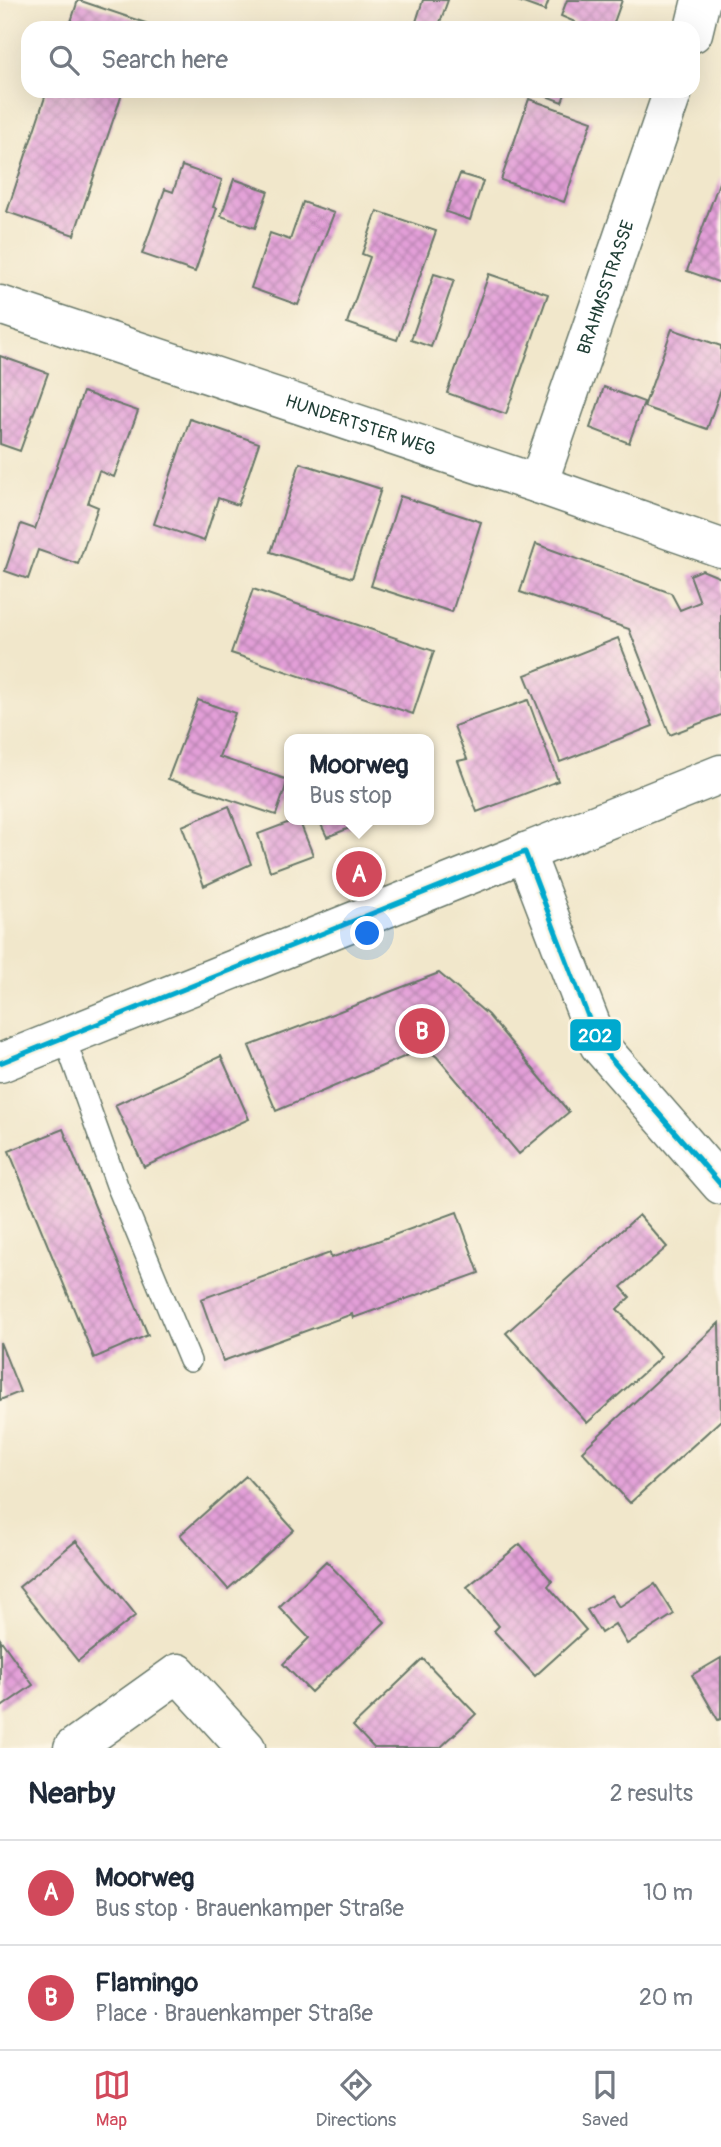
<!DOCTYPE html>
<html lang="en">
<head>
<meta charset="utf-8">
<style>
	body { margin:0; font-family:Pangolin,sans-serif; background:#f2f2f3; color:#1f2937 }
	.you { position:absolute; left:368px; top:934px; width:24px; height:24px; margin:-18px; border:5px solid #fff; border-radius:50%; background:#1a73e8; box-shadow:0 0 0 10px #1a73e833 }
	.badge { display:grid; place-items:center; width:46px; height:46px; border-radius:50%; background:#d1495b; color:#fff; font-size:23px; font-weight:700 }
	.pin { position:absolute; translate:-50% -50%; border:4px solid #fff; box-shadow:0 2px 7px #0006 }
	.popup { position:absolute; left:284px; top:734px; width:150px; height:91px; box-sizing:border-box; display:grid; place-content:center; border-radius:14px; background:#fff; filter:drop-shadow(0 2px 5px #0005); font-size:23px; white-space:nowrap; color:#747a83 }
	.popup b { font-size:26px; color:#1f2937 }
	.popup::after { content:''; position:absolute; left:50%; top:100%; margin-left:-14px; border:14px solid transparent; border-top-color:#fff }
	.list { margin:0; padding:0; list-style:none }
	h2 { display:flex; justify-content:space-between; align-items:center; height:91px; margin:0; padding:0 28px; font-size:30px }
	h2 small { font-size:23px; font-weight:400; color:#747a83 }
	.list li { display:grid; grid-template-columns:46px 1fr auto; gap:21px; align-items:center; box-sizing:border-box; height:105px; padding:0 28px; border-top:2px solid #e0e1e3 }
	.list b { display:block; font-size:26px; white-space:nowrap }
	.list p { margin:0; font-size:23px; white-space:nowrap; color:#747a83 }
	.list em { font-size:23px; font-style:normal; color:#747a83 }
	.icon { flex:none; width:38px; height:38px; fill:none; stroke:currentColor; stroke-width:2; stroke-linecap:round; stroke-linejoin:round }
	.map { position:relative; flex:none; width:721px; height:1748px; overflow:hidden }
	.search { position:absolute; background:#fff; box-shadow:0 7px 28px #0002; left:21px; right:21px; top:21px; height:77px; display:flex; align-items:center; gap:18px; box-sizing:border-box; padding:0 24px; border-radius:21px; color:#747a83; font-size:26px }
	.sheet { height:301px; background:#fff }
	nav { display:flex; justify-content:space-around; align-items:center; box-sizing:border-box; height:98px; border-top:2px solid #e0e1e3; background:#fff; font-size:19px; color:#747a83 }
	nav a { display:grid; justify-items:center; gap:4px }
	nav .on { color:#d1495b }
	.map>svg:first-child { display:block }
	.building { fill:url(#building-cross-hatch) }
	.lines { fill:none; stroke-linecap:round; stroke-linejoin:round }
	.lane-casing { stroke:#687869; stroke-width:24 }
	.street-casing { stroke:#687869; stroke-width:41 }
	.lane { stroke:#fff; stroke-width:21 }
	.street { stroke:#fff; stroke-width:38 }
	.bus-1-casing { stroke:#fcf5e5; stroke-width:10 }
	.bus-1 { stroke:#00a9ce; stroke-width:5 }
	.labels { text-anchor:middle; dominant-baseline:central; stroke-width:5; stroke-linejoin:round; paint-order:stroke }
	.street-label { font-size:18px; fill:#1f3d34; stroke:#fcf5e5 }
	.line-badge { stroke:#fcf5e5; stroke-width:2.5 }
	.badge-label { font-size:19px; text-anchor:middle; font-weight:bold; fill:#fff }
</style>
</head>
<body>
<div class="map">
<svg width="721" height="1748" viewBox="0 0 721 1748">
	<defs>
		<pattern id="building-cross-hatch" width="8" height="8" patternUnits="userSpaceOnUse" patternTransform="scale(1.75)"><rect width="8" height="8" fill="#e39fd8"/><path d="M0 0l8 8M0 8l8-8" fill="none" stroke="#b783b0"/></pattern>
	</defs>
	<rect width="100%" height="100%" fill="#fcf5e5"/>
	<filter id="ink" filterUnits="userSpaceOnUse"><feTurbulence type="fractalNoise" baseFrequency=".0143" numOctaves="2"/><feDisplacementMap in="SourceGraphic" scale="14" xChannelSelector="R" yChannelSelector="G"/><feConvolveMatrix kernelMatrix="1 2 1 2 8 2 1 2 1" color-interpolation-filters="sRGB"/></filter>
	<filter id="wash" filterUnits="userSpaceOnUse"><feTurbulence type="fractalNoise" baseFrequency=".00686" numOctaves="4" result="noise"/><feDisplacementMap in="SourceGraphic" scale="28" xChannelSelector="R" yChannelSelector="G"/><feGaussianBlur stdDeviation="1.57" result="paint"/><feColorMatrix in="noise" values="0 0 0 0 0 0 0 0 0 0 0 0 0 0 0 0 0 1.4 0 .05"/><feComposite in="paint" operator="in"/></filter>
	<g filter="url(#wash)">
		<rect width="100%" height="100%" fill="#f1e7cb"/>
		<g id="blocks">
			<path class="building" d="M78,0L146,23L144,28H69Z
				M423,0H448L438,28L415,25Z
				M515,0H549L545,11Z
				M567,0H622L612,28H573L575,22L561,16Z
				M47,91H123L74,235L7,212Z
				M533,91H566L562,102Z
				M529,99L592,121L564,202L501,180Z
				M182,166L222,180L213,207L217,208L195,272L142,254L165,189L173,192Z
				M460,174L483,181L470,220L446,212Z
				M721,177V283L687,271Z
				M234,179L268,191L255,228L221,216Z
				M303,202L334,213L298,305L251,288L270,233L290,240Z
				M377,211L436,231L397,340L347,323L370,257L362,254Z
				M434,274L454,280L431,347L411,340Z
				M489,274L548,294L506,414L447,393Z
				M672,329L721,346V389L707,429L644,407Z
				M0,356L48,373L20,451L0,444Z
				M604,387L644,402L629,443L590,428Z
				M83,392L138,411L114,477L99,471L88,503L98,507L78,564L38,550L28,579L5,571L21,524L35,529Z
				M190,419L259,443L238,505L218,498L204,541L154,524Z
				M300,463L381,489L352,578L271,552Z
				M400,496L481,522L452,612L371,586Z
				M536,544L671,593L680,610L700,602L690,575L702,570L721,578V715L670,735L629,629L520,592Z
				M253,589L434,651L413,714L231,653Z
				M618,638L653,726L560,762L525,675Z
				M198,700L235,713L219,757L288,780L276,815L168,779Z
				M528,700L558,781L477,812L458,761L467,759L454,726Z
				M229,806L251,864L204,886L182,826Z
				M295,820H299L313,855L270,871L258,834Z
				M319,820H370L327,837Z
				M439,973L488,1015L569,1112L519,1154L437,1057L425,1048L276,1111L249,1046Z
				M221,1056L249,1119L144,1167L115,1105Z
				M63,1129L148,1335L94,1358L9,1151Z
				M457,1212L479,1273L353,1318L352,1314L223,1361L201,1299L330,1253L331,1258Z
				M639,1215L667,1247L621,1287L630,1297L617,1309L661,1357L587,1423L506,1333Z
				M719,1323L721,1420L630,1503L582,1451Z
				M0,1342L20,1392L0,1400Z
				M246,1476L294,1530L228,1589L180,1535Z
				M76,1541L136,1615L78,1661L19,1587Z
				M520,1544L552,1581L548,1586L586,1630L535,1676L494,1631L499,1626L467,1587Z
				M326,1561L385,1622L311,1692L283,1664L309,1638L279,1607Z
				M655,1584L674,1614L627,1644L615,1624L601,1633L587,1610L611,1595L619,1607Z
				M0,1639L33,1685L0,1708Z
				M721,1658V1719L718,1720L692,1675Z
				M423,1659L476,1714L440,1748H374L353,1726Z"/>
		</g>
	</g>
	<g filter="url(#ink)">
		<use href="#blocks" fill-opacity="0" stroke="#687869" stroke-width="2"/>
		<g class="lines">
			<defs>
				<path id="lane" d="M64,1037L117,1185L190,1361"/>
				<g id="street">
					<path d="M693,33L701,0"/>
					<path id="s1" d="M0,305L538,484L721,548"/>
					<path id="s2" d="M538,484L673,91"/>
					<path d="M525,852L599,1045L721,1185"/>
					<path d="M0,1063L721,774"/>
					<path d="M73,1748L178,1673L246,1748"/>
				</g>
			</defs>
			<use href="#lane" class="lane-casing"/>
			<use href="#street" class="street-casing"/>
			<use href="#lane" class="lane"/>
			<use href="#street" class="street"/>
			<defs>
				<path id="bus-1" d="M525,852L599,1045L721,1185
					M0,1063L525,852"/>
			</defs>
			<use href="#bus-1" class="bus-1-casing"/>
			<use href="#bus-1" class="bus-1"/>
		</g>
	</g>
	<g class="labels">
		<g class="street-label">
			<text stroke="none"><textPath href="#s2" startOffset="208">BRAHMSSTRASSE</textPath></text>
			<text stroke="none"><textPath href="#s1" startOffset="380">HUNDERTSTER WEG</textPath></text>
		</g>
	</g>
	<rect class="line-badge" x="569" y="1018" width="53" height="34" rx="7" fill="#00a9ce"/>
	<g class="badge-label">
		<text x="595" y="1042">202</text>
	</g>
</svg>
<div class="you"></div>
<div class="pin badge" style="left:359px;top:874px">A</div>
<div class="popup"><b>Moorweg</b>Bus stop</div>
<div class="pin badge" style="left:422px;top:1031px">B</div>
<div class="search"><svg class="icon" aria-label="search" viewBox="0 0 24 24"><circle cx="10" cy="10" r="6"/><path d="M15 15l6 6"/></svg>Search here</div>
</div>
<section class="sheet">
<h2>Nearby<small>2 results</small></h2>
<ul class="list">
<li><span class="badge">A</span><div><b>Moorweg</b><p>Bus stop · Brauenkamper Straße</p></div><em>10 m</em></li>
<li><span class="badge">B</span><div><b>Flamingo</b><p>Place · Brauenkamper Straße</p></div><em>20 m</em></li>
</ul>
</section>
<nav>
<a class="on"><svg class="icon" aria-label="map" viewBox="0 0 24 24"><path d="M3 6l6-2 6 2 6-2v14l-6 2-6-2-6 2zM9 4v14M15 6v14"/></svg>Map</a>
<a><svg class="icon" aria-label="directions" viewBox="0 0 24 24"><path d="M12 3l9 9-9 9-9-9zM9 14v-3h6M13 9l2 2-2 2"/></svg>Directions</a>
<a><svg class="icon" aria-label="saved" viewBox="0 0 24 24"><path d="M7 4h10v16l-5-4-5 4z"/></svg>Saved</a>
</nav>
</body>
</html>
